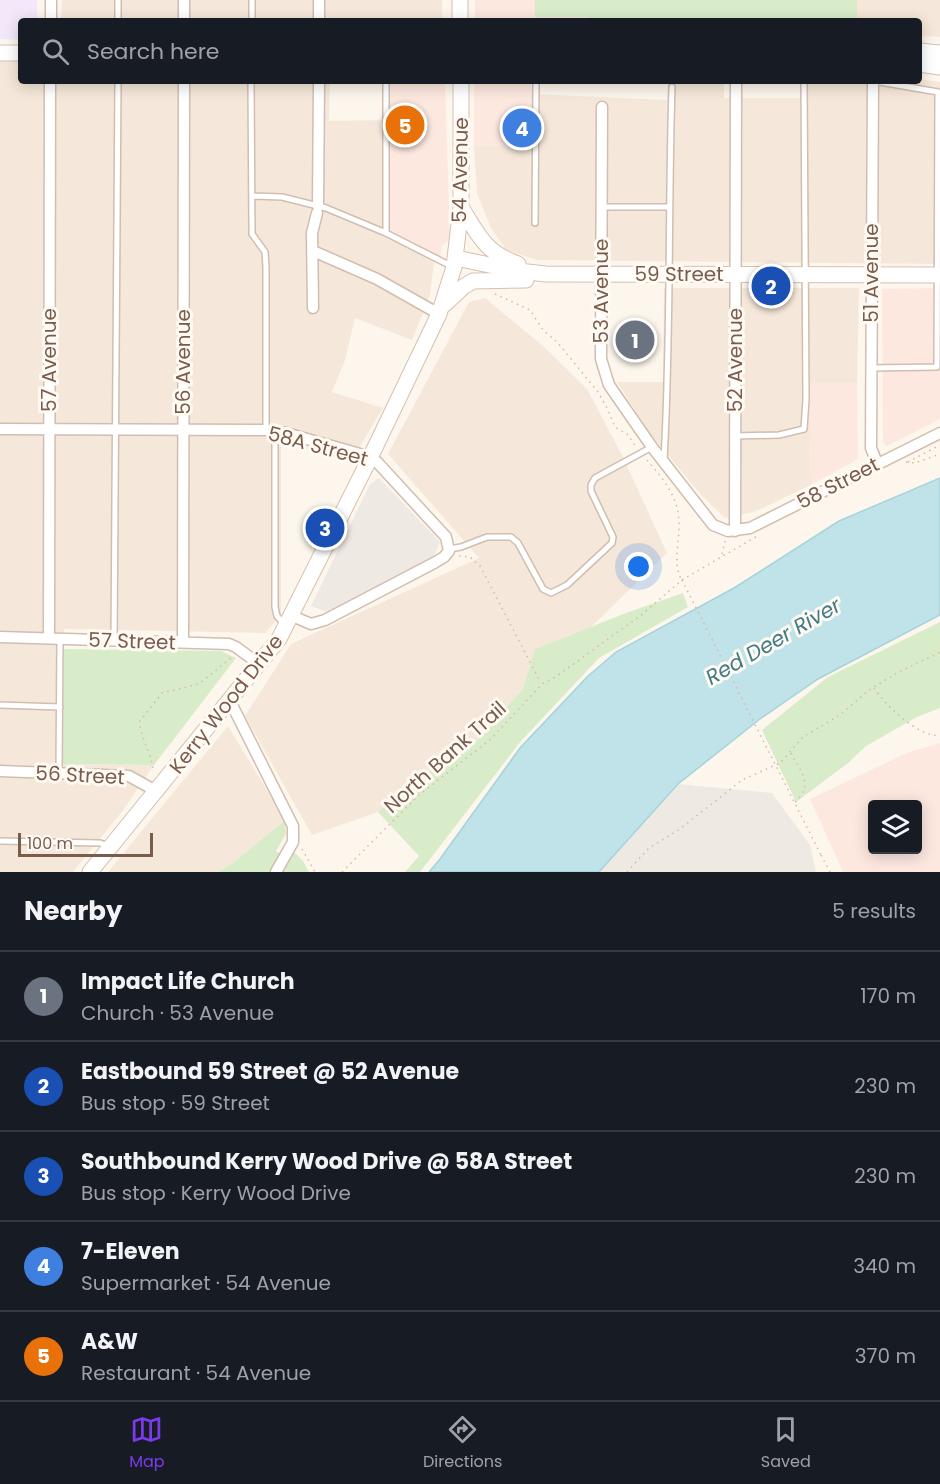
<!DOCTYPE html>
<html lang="en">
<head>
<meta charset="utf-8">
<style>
	body { margin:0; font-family:Poppins,sans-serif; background:#242831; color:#f1f3f6 }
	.controls { position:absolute; right:18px; bottom:18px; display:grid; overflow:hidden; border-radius:6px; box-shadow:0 3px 15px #0003 }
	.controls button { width:54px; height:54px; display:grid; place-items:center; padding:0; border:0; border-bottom:2px solid #363941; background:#171b24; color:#f1f3f6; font:30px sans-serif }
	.scale { position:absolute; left:18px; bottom:15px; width:135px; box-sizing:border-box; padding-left:6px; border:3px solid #7a5c4d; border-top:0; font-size:16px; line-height:21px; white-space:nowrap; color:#7a5c4d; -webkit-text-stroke:4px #fffaf3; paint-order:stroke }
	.you { position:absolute; left:639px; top:567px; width:21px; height:21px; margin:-15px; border:4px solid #fff; border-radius:50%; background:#1a73e8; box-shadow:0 0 0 9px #1a73e833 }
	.badge { display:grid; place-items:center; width:39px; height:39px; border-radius:50%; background:#7c3aed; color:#fff; font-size:20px; font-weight:700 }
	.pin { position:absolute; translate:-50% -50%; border:3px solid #fff; box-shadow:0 2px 6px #0006 }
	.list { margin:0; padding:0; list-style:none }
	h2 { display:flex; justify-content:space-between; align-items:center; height:78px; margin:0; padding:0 24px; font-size:26px }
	h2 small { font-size:20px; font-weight:400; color:#9ea1a6 }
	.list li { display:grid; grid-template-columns:39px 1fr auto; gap:18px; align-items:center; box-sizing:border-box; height:90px; padding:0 24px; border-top:2px solid #363941 }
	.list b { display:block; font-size:22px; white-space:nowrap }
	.list p { margin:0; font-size:20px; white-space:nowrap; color:#9ea1a6 }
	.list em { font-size:20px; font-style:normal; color:#9ea1a6 }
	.icon { flex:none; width:33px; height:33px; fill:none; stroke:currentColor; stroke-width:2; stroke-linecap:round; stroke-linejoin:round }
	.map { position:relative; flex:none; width:940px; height:872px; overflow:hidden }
	.search { position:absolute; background:#171b24; box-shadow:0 3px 15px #0003; left:18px; right:18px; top:18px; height:66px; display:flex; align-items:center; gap:15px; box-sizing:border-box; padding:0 21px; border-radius:6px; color:#9ea1a6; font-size:22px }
	.sheet { height:528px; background:#171b24 }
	nav { display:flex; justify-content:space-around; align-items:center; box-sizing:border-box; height:84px; border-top:2px solid #363941; background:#171b24; font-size:16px; color:#9ea1a6 }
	nav a { display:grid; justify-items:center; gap:3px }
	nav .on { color:#7c3aed }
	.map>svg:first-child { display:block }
	.residential { fill:#f5e8da }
	.commercial { fill:#fde8e0; fill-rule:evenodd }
	.industrial { fill:#efe9e4 }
	.education { fill:#f3e8fa }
	.green { fill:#d8ecc9 }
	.water { fill:#bfe3e8; stroke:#a5d3da; stroke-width:1.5 }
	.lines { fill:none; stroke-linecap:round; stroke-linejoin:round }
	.lane-casing { stroke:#d1beb0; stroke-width:8 }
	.street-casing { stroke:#d1beb0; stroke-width:13 }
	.secondary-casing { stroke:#d6c0b0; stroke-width:17 }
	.path { stroke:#d9b8a5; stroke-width:1.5; stroke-dasharray:1.5 4.5; stroke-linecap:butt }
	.lane { stroke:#fff; stroke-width:5 }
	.street { stroke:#fff; stroke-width:10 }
	.secondary { stroke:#fff; stroke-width:15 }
	.path-bridge { stroke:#d9b8a5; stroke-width:1.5; stroke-dasharray:1.5 4.5; stroke-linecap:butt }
	.labels { text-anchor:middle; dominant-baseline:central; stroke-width:6; stroke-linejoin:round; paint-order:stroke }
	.street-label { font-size:20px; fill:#7a5c4d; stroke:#fffaf3 }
	.water-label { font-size:21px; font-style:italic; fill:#437c86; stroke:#fffaf3 }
</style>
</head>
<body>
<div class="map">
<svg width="940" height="872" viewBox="0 0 940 872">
	<rect width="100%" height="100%" fill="#fdf6ec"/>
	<path class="residential" d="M62,0H442V21H61Z
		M857,0H940V37L919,36V21H857Z
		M0,61H21V81H330L329,121L390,120L385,233L434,263L430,295L412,340L355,318L345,360L332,392L383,408L351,461L281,443V615L265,633L64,629V764L154,765L124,809L73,872H0Z
		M919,79L940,82V264L537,260L506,250L491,228L477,193L474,146L533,145L531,94L667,100L668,81H724V98H807V81H919Z
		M664,288H859L857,383L809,384L811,485L754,512L725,518L702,496L648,431L617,382H663Z
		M485,298L543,346L587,389L622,455L667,553L591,627L535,649L523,689L469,749L420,776L378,812L312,835L245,716L291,644L479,558L388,454L469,302Z
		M228,726L285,820L233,863L218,872H108Z"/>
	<path class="commercial" d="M475,0H535L536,16L588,17V21H475Z
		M390,81H445L450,240L442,246L440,256H435L434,263L385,233Z
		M474,81H531L533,145L474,146Z
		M940,288V419L887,446L883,443L882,289Z
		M809,383H857L858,459L811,485Z
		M940,743V872H843L810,799L909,752ZM872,804H918V850H872Z"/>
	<path class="industrial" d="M379,478L440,542L434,556L327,612L311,606L370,484Z
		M678,784L772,793L810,845L816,872H599Z"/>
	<path class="education" d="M0,0H37V21H21V40L0,39Z"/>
	<path class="green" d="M535,0H857V21H588L587,17H535Z
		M683,593L688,607L599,658L521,741L420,872H405L419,856L378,812L420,776L469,749L523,689L535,649L626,613Z
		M940,622V708L917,717L866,746L848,763L796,802L762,730L828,677Z
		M64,649L221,651L236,658L154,765L63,764Z
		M285,820L286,834L276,851L290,861L293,851L303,861L309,872H218L233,863Z"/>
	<path class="water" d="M940,478V615L818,679L760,719L678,784L599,872H429L440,859L520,748L587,677L616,652L734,588L839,521Z"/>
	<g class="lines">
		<defs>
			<path id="lane" d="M118,0V21
				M252,21V0
				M251,81L252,234L265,252L266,267V430
				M386,81V233
				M252,196L282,197L326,208L386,233L453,267
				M601,207H668
				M535,223L536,81
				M872,368L937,367L938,92L874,81
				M275,431V607L277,616L285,625
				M735,436L779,435L804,429L806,399L804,81
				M664,460C671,336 668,211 672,87
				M449,549L461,547L487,537H511L518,543L543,589L551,593L567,585L612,543L613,537L591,491V485L595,478L652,447
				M114,640L118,81
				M0,705L60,707
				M59,773L60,639
				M0,841L100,843L109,846"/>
			<path id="street" d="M51,21V0
				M184,21V0
				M319,21V0
				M873,81L871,448L877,463
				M602,107L601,359L609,385L652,447L713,525L728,531L750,528L940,433
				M318,206L319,81
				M313,251L377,279L439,314
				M313,308L312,233L317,213
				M0,429L266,430L286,433L360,454L377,462L446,537L449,551L444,557L434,563L325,620L311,624L292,616
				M735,531L736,81
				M0,637L229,644L236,647L259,664
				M49,638L50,81
				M183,642L184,81
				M230,701L293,826V842L276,872
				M0,771L129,776L156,791"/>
			<path id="secondary" d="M460,0V21
				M919,51L940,53
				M0,53H21
				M919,64L940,67
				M461,207C478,235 486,253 518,264
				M456,258L518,271L546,274L940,275
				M445,304L463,287L473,281L526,280
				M90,872L279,639L370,458L439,314L454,267L461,207V81"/>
		</defs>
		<use href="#lane" class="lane-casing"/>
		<use href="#street" class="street-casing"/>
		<use href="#secondary" class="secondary-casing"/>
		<path class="path" d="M495,294L530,310L543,330L558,343L598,392L607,408L615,427L627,434L636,447
			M647,460C664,480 680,498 679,527C679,545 673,562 681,579
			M906,462L915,463L940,454
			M908,462L940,445
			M722,554L725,541
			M459,556L470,557L480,566L541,683
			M874,688C884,704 920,739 940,735
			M791,753C801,773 815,785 794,803
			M153,768C151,753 139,734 140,721L162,693L199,684L232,657
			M302,849L315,872
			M821,855L830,872
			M342,872L419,795L491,739L542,684L554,678L640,616L682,580L759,535
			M627,872L649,848L680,829L742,780L780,763L803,737L840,715L869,690L897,673L940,652"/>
		<use href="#lane" class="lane"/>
		<use href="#street" class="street"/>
		<use href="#secondary" class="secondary"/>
		<path class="path-bridge" d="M682,580L821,855"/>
	</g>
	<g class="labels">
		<g class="street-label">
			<text transform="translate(460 170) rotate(-89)">54 Avenue</text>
			<text transform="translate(871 273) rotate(-90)">51 Avenue</text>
			<text x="679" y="274">59 Street</text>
			<text transform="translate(601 291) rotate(-90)">53 Avenue</text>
			<text transform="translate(49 360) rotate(-90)">57 Avenue</text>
			<text transform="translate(735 360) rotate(-90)">52 Avenue</text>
			<text transform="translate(183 362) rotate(-90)">56 Avenue</text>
			<text transform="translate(318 446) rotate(15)">58A Street</text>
			<text transform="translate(838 483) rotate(-27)">58 Street</text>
			<text transform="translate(132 641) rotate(2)">57 Street</text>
			<text transform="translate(226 704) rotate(-52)">Kerry Wood Drive</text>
			<text transform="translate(445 757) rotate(-42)">North Bank Trail</text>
			<text transform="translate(80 775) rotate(3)">56 Street</text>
		</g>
		<g class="water-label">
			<text transform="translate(773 641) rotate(-30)">Red Deer River</text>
		</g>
	</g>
</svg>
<div class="controls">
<button><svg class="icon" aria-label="layers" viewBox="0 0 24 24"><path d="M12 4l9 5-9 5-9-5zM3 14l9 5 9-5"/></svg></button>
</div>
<div class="scale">100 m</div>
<div class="you"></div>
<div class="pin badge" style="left:635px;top:340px;background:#6b7280">1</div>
<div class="pin badge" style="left:771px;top:286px;background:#1a4fb4">2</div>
<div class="pin badge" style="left:325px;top:528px;background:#1a4fb4">3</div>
<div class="pin badge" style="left:522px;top:128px;background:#3f7fe0">4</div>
<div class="pin badge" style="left:405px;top:125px;background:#e8710a">5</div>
<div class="search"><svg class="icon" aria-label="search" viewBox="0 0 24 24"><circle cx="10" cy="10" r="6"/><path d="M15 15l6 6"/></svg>Search here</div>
</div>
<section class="sheet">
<h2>Nearby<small>5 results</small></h2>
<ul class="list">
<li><span class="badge" style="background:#6b7280">1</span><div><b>Impact Life Church</b><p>Church · 53 Avenue</p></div><em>170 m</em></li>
<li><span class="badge" style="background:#1a4fb4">2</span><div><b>Eastbound 59 Street @ 52 Avenue</b><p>Bus stop · 59 Street</p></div><em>230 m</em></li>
<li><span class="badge" style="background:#1a4fb4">3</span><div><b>Southbound Kerry Wood Drive @ 58A Street</b><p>Bus stop · Kerry Wood Drive</p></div><em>230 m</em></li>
<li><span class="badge" style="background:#3f7fe0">4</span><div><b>7-Eleven</b><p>Supermarket · 54 Avenue</p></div><em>340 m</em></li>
<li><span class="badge" style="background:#e8710a">5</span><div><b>A&amp;W</b><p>Restaurant · 54 Avenue</p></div><em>370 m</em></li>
</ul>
</section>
<nav>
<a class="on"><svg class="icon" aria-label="map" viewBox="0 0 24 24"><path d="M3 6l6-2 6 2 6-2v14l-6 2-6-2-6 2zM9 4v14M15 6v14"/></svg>Map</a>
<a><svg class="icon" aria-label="directions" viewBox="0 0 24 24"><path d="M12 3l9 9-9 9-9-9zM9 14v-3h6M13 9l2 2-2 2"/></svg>Directions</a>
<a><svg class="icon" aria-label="saved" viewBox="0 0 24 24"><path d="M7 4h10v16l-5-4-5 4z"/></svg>Saved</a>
</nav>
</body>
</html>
